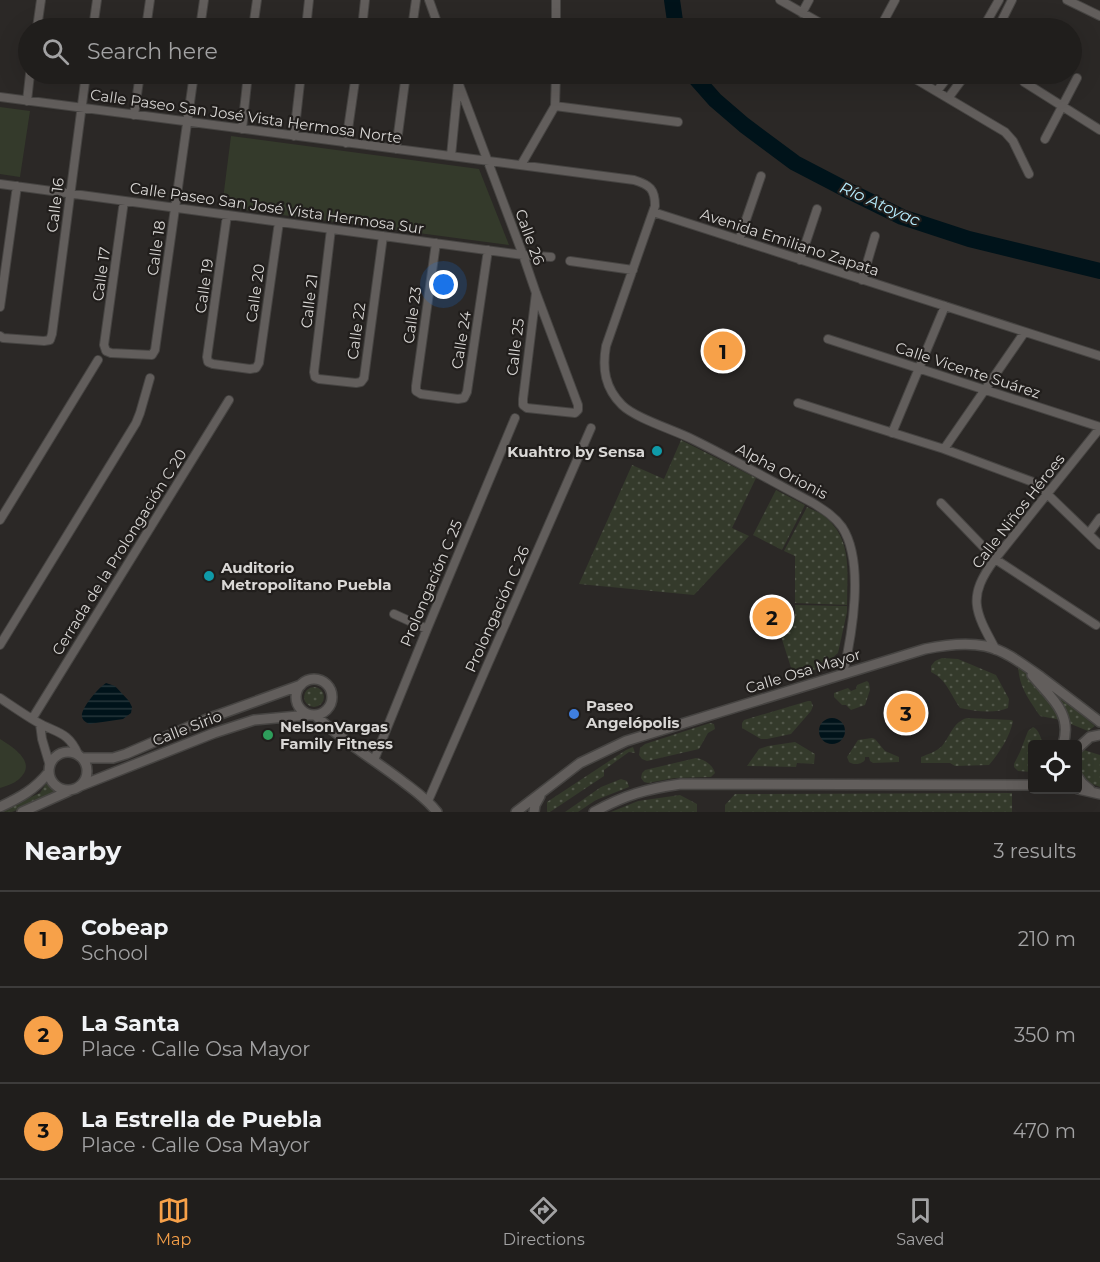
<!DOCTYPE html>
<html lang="en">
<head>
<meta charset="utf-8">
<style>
	body { margin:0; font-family:Montserrat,sans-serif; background:#282725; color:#f1f3f6 }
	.controls { position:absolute; right:18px; bottom:18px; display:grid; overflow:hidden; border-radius:6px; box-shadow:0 6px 24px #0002 }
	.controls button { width:54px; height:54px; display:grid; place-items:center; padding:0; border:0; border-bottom:2px solid #3d3c3b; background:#201e1c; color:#f1f3f6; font:30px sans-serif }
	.you { position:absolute; left:444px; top:285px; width:21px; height:21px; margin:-15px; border:4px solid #fff; border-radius:50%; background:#1a73e8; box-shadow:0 0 0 9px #1a73e833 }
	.badge { display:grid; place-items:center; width:39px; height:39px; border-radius:50%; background:#f7a149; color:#111; font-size:20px; font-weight:700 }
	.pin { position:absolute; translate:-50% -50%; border:3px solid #fff; box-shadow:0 2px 6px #0006 }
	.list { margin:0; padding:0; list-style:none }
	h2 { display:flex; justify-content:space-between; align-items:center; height:78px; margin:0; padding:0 24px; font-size:26px }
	h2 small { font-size:20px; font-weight:400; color:#a2a2a3 }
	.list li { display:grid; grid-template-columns:39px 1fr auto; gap:18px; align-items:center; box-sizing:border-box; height:96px; padding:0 24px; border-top:2px solid #3d3c3b }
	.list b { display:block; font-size:22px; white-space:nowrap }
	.list p { margin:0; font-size:20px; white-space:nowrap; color:#a2a2a3 }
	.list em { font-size:20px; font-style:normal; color:#a2a2a3 }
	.icon { flex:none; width:33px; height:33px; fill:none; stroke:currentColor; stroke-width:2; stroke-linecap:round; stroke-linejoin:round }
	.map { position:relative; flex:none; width:1100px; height:812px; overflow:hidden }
	.search { position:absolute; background:#201e1c; box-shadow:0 6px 24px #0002; left:18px; right:18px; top:18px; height:66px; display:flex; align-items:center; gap:15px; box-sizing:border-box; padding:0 21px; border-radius:33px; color:#a2a2a3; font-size:22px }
	.sheet { height:366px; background:#201e1c }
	nav { display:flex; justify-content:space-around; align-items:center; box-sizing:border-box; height:84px; border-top:2px solid #3d3c3b; background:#201e1c; font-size:16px; color:#a2a2a3 }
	nav a { display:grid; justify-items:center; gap:3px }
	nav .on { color:#f7a149 }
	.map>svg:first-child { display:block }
	.grass { fill:url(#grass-dots) }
	.park { fill:#343a2b }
	.water { fill:url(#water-rules) }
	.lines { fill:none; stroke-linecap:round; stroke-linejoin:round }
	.river { stroke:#00131a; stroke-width:16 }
	.minor-casing { stroke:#464442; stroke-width:10 }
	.tertiary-casing { stroke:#464442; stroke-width:12 }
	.minor { stroke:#625e5c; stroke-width:8 }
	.tertiary { stroke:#625e5c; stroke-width:9 }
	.culture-dot { fill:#0f9aa8; stroke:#211e1c; stroke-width:2 }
	.shop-dot { fill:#3f7fe0; stroke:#211e1c; stroke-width:2 }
	.leisure-dot { fill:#2e9e5b; stroke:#211e1c; stroke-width:2 }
	.labels { text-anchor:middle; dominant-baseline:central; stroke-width:4.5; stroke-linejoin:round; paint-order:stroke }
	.street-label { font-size:15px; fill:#d9d7d5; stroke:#211e1c }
	.poi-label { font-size:15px; font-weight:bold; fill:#d9d7d5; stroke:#211e1c; text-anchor:start }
	.water-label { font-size:16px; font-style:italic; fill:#b7edfe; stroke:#211e1c }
</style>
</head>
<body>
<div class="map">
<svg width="1100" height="812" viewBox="0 0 1100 812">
	<defs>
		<pattern id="grass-dots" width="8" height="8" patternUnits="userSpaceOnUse" patternTransform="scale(1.5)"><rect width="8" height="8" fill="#343a2b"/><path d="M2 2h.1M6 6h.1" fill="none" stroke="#515649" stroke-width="1.8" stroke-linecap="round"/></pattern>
		<pattern id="water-rules" width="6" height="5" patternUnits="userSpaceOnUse" patternTransform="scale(1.5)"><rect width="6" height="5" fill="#00131a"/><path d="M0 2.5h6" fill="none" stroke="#25353a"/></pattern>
	</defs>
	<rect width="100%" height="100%" fill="#2b2826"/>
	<path class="grass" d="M681,440L756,478L732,528L749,536L694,595L579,584L632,465L664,479Z
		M776,490L805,505L782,550L753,535Z
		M807,507C812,510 819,512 824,516C853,539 847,572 847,605L795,603V556L784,551Z
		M795,605L847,606V612L838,653L820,668L794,677L778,627L795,621Z
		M942,658L958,659L996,675L1009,699L1008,708C995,714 974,711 960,708C951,695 946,679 931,672V666L935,661Z
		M1018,665L1042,682L1095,726L1088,731L1061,720L1040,716C1028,698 1019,687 1018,665Z
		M867,681L869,683L870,690L865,705L851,710L846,705H842L834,697V693L848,688L851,691L856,689L857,685Z
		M304 697a10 10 0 1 1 20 0a10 10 0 1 1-20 0Z
		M808,701H811L813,706L811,711L791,734L767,739H761L742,728V723L744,720Z
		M967,718L1011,720L1013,721C1010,737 999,753 989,765L955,766L950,763H921V757C928,754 936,752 942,746C951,735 953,722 967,718Z
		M710,723L714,724L715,729L708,733L699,749L647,761L642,759L639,755L640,748L645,744Z
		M1033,727C1039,730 1041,738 1043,744H1032V772L1018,771L1014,767V764L1020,752L1028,731Z
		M872,738L875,739L885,751L899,757V762L873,763L870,761L869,757H865V760C861,765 853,765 849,762L847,757L858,740Z
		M795,742L815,754L814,764L797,763L796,767L747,766L759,749L768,746Z
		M633,747L635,753L629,752L604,770V776L550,812H547V802L626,750Z
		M1084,750L1100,755V787L1084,781C1079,770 1078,762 1081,751Z
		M696,758C704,759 713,765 715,773L711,777L675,778L648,783L644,782L641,778L642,773L645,770Z
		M621,779L627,781L629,787L596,800L578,812H565L601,787Z
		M47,782L52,787L60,792L12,812H0V811L40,793Z
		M1012,793V812H725V805L735,794Z
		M680,795L697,804V812H611L638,801Z"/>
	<path class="park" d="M0,107L30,111L20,177L0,174Z
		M231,136L479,169L509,245L222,207Z
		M0,739C13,747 39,763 18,780C13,784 6,786 0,788Z"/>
	<path class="water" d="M106,683L115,686L129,701L132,707L131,713L123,719L89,724C86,722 83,721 82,717C80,709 99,687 106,683Z
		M819 731a13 13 0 1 1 26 0a13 13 0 1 1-26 0Z"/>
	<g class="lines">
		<path class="river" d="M672,0L676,28
			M692,74L715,100L744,125L795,163L845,189L902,217L969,239L1100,271"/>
		<defs>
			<path id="minor" d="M429,0L439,28
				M556,0V28
				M780,0L829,28
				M1067,0L1100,16
				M802,13L809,0
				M37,28L41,0
				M93,28L97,0
				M146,28L150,0
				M200,28L204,0
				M253,28L257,0
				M306,28L309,0
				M362,28L365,0
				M412,28L416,0
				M880,28L895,0
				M983,28L999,0
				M998,28L1012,0
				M455,74L523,255L536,293L578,405V410L575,413L527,408L523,405V399L536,293
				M907,74L1005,132L1013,141L1029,174
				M1024,82L1100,130
				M937,91L950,74
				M0,97L634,180C650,185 655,189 655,206L606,346C602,369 605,388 622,405C635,418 674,430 692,439C733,459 773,482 813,503C824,510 834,516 842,527C865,562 852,635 843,674
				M949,97L966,74
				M27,101L30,74
				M555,106L678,122
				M134,115L140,74
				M242,129L248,74
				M294,136L301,74
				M1045,139L1077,78
				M346,143L356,74
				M396,149L406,74
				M451,156L458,84
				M521,165L555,106L556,74
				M0,184L523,255L551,257
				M124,201L104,345L106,351L111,353L152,355L155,350L194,74
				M653,212L1100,356
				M227,215L207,357L208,362L213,364L250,369L256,368L259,363L279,222
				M331,229L314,372L315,377L319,379L356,383L361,382L364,378L383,236
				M739,240L761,176
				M436,243L416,386V391L421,394L458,399L464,398L467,392L488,250
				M800,260L817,209
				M570,261L633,270
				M862,280L875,236
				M0,307L17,186
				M0,336L3,338L44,341L50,340L52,334L86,74
				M828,339L1100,427
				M798,403L944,449L1033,482L1040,487L1100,545
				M892,433L945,306
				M944,449L1024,333
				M941,503L995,559L1096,625
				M0,520L98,360
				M1089,533L1100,518
				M394,614L427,629
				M0,645L136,423L140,413L150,378
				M996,650C974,610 967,597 995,559L1100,428
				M0,698C12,706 25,715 37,722C56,733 68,731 78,754
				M32,719L229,400
				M40,724L42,739L50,766
				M374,760L427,629L515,418
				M428,801L591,428"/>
			<path id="tertiary" d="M1032,675C1050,697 1073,713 1063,744
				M296 697a18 18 0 1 1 36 0a18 18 0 1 1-36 0Z
				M315,715C341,740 373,759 402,781C415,791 427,799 437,812
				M1078,748L1090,737L1100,735
				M49 771a19 19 0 1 1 38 0a19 19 0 1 1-38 0Z
				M83,758H113L126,754L207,719L301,685
				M1078,777L1082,783L1090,790
				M80,786L214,733L254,720L309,715
				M1078,789L1100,794
				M0,807C21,797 34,790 49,772
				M22,812L69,791
				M516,812L580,763L626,741L925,649C944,645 965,642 985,646C1005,650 1024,665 1041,677C1061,692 1081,707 1100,722
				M534,812L535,805L540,796
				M594,812C625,795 646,789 681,784L1032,785"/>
		</defs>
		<use href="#minor" class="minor-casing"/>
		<use href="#tertiary" class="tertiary-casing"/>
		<use href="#minor" class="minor"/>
		<use href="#tertiary" class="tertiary"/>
	</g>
	<g class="culture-dot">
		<circle cx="657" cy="451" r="6"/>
		<circle cx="209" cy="576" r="6"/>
	</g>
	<circle class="shop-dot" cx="574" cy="714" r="6"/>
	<circle class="leisure-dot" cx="268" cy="735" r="6"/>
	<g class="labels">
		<g class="street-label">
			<text transform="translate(246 116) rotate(8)">Calle Paseo San José Vista Hermosa Norte</text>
			<text transform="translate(55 205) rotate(-83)">Calle 16</text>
			<text transform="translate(277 208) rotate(8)">Calle Paseo San José Vista Hermosa Sur</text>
			<text transform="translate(530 237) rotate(70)">Calle 26</text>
			<text transform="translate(790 242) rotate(18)">Avenida Emiliano Zapata</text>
			<text transform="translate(156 248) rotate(-82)">Calle 18</text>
			<text transform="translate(101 274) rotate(-82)">Calle 17</text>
			<text transform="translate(204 286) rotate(-82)">Calle 19</text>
			<text transform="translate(255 293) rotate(-82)">Calle 20</text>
			<text transform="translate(309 301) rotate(-83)">Calle 21</text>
			<text transform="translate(412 315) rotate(-82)">Calle 23</text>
			<text transform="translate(356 331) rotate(-82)">Calle 22</text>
			<text transform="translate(461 340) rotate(-81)">Calle 24</text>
			<text transform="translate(515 347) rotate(-83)">Calle 25</text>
			<text transform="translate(968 370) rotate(18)">Calle Vicente Suárez</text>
			<text transform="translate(782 471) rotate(28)">Alpha Orionis</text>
			<text transform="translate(1018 511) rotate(-52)">Calle Niños Héroes</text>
			<text transform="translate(119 552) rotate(-58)">Cerrada de la Prolongación C 20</text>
			<text transform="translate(431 583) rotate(-67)">Prolongación C 25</text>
			<text transform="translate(497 609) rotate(-66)">Prolongación C 26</text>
			<text transform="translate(803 671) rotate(-17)">Calle Osa Mayor</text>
			<text transform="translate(187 728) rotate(-21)">Calle Sirio</text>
		</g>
		<g class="poi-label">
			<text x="645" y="451" text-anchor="end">Kuahtro by Sensa</text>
			<text x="221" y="567">Auditorio<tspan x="221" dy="17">Metropolitano Puebla</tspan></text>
			<text x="586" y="705">Paseo<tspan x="586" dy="17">Angelópolis</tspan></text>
			<text x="280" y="726">NelsonVargas<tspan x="280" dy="17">Family Fitness</tspan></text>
		</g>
		<g class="water-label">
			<text transform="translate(880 204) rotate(24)">Río Atoyac</text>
		</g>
	</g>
</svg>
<div class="controls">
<button><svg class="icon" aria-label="locate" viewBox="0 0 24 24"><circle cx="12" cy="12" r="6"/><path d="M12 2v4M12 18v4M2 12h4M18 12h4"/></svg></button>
</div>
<div class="you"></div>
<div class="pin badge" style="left:723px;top:351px">1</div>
<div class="pin badge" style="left:772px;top:617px">2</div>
<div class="pin badge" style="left:906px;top:713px">3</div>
<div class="search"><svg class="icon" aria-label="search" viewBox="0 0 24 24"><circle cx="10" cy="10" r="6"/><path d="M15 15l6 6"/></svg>Search here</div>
</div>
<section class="sheet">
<h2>Nearby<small>3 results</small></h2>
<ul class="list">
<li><span class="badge">1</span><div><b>Cobeap</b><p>School</p></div><em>210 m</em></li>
<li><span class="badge">2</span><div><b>La Santa</b><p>Place · Calle Osa Mayor</p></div><em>350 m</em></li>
<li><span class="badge">3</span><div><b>La Estrella de Puebla</b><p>Place · Calle Osa Mayor</p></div><em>470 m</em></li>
</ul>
</section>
<nav>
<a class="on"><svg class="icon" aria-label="map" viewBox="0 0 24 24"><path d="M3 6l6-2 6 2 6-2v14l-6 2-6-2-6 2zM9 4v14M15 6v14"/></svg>Map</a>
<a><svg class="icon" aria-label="directions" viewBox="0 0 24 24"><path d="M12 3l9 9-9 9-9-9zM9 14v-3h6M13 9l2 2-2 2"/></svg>Directions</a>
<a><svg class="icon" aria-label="saved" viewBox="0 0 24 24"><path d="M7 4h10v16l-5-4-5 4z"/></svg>Saved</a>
</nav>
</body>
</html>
